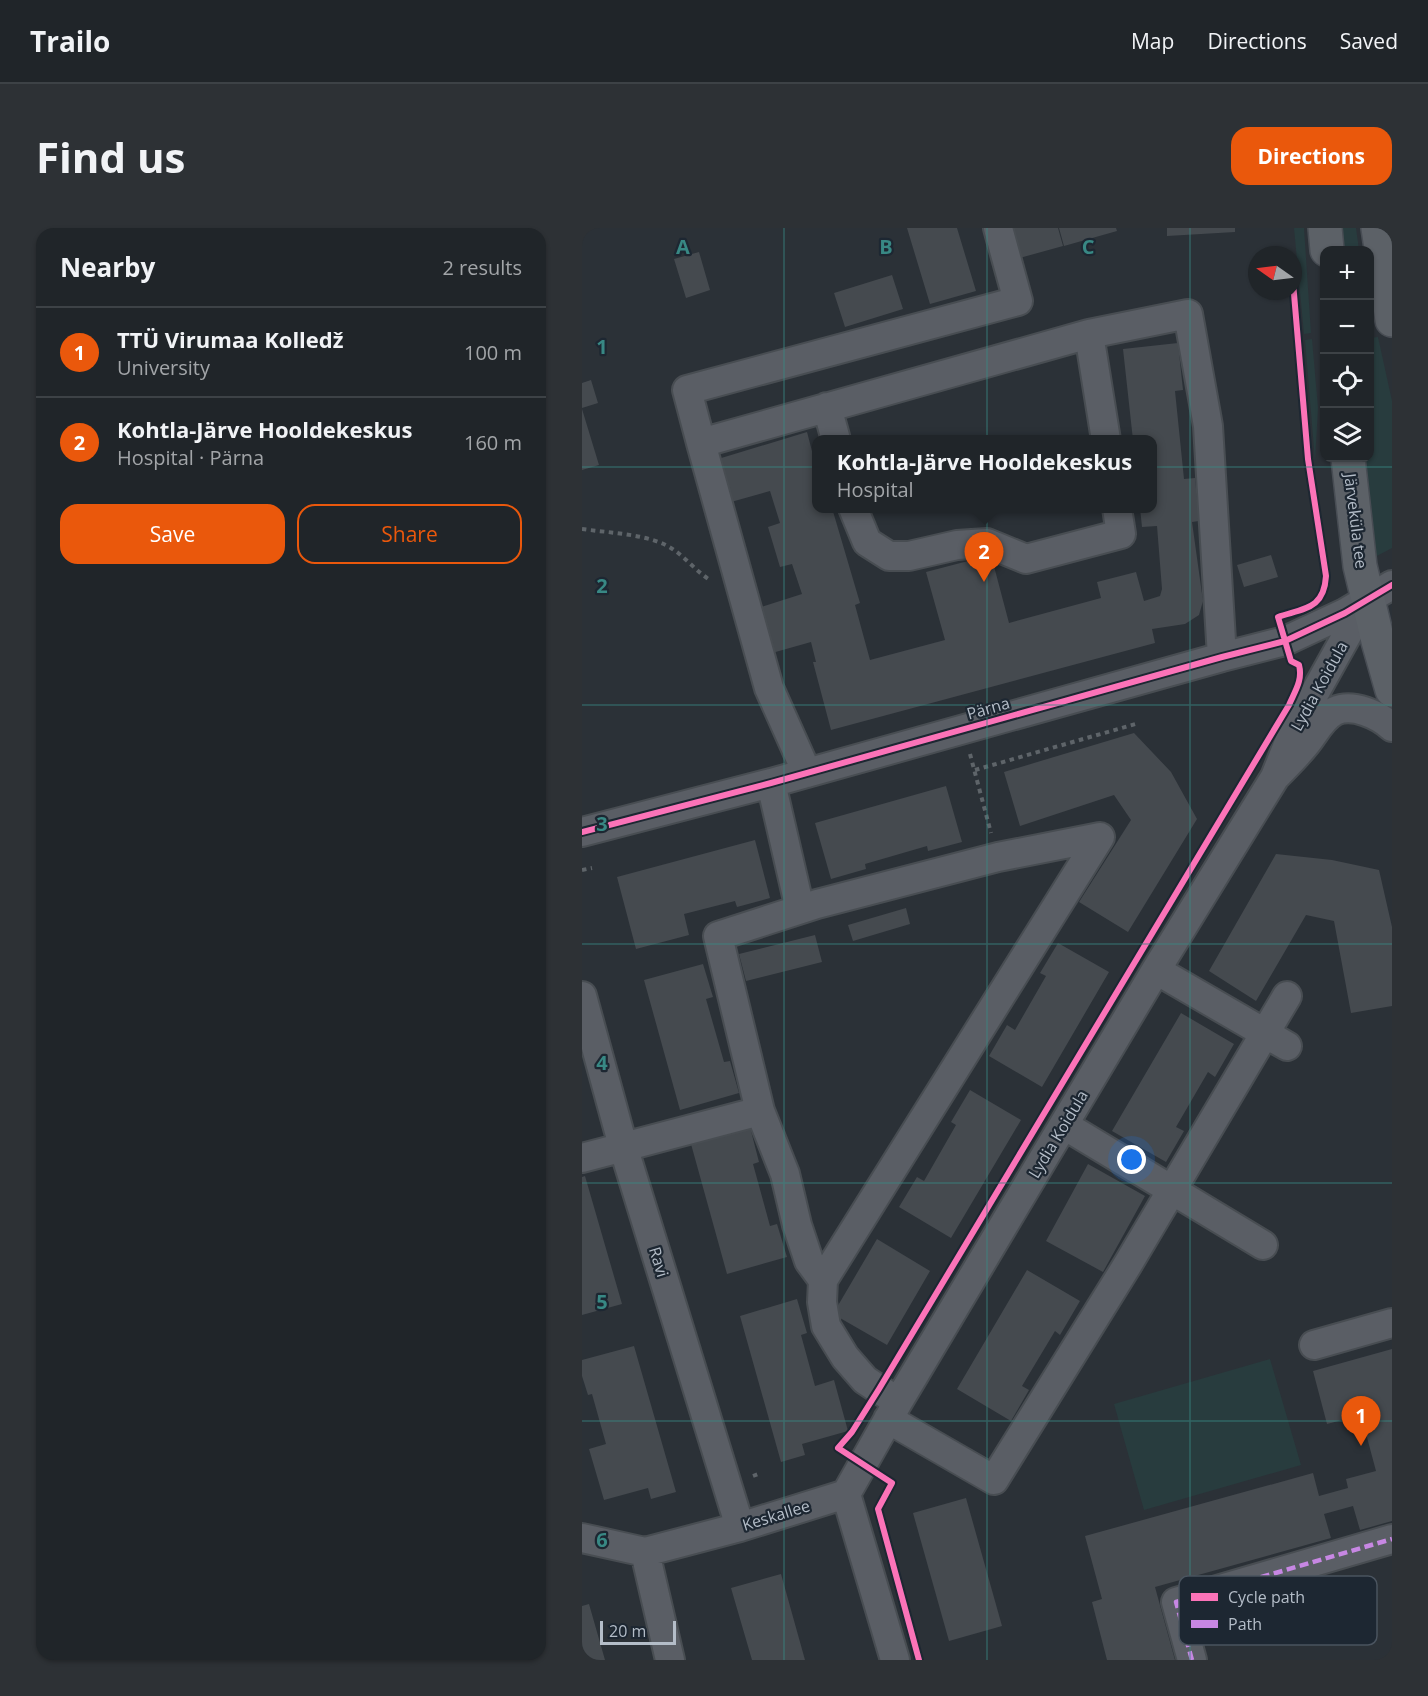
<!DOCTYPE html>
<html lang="en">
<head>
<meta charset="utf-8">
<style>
	body { margin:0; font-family:"Open Sans",sans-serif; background:#2d3135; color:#f1f3f6 }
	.controls { position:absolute; right:18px; top:18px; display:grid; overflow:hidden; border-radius:12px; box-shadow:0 2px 4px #0004 }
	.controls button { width:54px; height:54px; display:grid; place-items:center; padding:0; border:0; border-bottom:2px solid #3d4246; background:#202529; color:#f1f3f6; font:30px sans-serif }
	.compass { position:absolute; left:666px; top:18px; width:54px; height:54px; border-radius:50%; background:#202529; box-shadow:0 2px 4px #0004; rotate:284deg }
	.scale { position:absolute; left:18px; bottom:15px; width:76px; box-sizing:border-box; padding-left:6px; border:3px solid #b4bdc8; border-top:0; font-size:16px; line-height:21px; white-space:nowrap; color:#b4bdc8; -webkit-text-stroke:4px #1d2732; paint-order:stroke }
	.you { position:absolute; left:550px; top:932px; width:21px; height:21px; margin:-15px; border:4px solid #fff; border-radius:50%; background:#1a73e8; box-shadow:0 0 0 9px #1a73e833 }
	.badge { display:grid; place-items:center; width:39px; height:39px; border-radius:50%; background:#ea580c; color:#fff; font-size:20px; font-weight:700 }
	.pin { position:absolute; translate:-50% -50px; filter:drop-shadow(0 2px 3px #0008) }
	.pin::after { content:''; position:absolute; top:32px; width:21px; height:18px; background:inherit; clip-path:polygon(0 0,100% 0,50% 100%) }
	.popup { position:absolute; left:230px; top:207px; width:345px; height:78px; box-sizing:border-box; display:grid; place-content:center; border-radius:12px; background:#202529; filter:drop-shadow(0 2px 4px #0005); font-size:20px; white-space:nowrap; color:#a2a5a8 }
	.popup b { font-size:22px; color:#f1f3f6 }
	.popup::after { content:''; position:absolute; left:50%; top:100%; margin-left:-12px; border:12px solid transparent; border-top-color:#202529 }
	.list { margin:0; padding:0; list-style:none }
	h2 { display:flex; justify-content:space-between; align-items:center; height:78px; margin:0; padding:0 24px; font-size:26px }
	h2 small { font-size:20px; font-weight:400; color:#a2a5a8 }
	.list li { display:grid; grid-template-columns:39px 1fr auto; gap:18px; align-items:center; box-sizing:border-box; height:90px; padding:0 24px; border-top:2px solid #3d4246 }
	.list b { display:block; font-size:22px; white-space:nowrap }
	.list p { margin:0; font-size:20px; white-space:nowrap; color:#a2a5a8 }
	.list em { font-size:20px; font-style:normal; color:#a2a5a8 }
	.actions { display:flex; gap:12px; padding:18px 24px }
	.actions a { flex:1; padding:14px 0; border:2px solid #ea580c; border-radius:18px; text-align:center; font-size:21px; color:#ea580c }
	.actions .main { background:#ea580c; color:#fff }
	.icon { flex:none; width:33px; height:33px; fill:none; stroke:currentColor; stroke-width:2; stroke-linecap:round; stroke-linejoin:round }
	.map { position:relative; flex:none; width:810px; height:1432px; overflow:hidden; border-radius:18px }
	header { display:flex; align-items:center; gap:36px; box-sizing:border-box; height:84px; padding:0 30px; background:#202529; border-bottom:2px solid #3d4246 }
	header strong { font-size:28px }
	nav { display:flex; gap:33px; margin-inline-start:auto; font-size:21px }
	.intro { display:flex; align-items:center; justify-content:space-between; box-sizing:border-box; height:144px; padding:0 36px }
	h1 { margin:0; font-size:42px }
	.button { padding:15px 27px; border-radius:18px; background:#ea580c; color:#fff; font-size:21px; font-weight:700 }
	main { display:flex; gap:36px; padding:0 36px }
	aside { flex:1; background:#202529; border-radius:18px; box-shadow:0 2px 4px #0004 }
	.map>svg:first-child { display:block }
	.green { fill:#283c3e }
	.building { fill:#454a4f }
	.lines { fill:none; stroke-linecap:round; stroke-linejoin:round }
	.minor-casing { stroke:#484d52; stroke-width:32 }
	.major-casing { stroke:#484d54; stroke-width:36 }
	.path { stroke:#5e6469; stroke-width:4; stroke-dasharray:4.5 4.5; stroke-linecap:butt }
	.minor { stroke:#5a5e65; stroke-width:28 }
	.major { stroke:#5c6167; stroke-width:33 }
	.quiet { stroke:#c787e3; stroke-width:4.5; stroke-dasharray:9 4.5; stroke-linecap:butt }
	.cycleway-casing { stroke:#1d2732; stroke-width:10 }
	.cycleway { stroke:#fb73b8; stroke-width:6 }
	.grid { fill:none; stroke:#388884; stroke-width:1.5; stroke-opacity:0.55 }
	.labels { text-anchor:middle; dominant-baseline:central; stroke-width:4.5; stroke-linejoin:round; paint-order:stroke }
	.street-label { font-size:16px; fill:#b4bdc8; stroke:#1d2732 }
	.key { fill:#1d2732; stroke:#4a545f; stroke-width:1.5 }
	.key-label { font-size:16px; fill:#b4bdc8 }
	.grid-label { font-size:20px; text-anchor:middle; font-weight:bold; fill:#388884; stroke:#1d2732; stroke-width:4.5; stroke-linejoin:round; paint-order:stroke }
</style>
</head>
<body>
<header>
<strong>Trailo</strong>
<nav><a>Map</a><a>Directions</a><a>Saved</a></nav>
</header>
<div class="intro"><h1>Find us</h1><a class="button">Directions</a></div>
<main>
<aside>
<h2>Nearby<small>2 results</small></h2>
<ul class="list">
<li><span class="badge">1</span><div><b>TTÜ Virumaa Kolledž</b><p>University</p></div><em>100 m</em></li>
<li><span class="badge">2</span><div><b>Kohtla-Järve Hooldekeskus</b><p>Hospital · Pärna</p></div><em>160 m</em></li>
</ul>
<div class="actions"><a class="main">Save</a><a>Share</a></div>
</aside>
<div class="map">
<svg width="810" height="1432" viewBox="0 0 810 1432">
	<rect width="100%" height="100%" fill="#2b3137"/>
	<path class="green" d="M712,0H722L729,105L722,106Z
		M756,0H774L777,22H758Z
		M796,109L810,173V320L791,330L776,230H788V110Z
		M730,111L736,180L733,233L723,112Z
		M688,1131L719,1237L562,1282L532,1176Z"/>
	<path class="building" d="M325,0H375L394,63L348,76Z
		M426,0H476L481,18L434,31Z
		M477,0H534L535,3L482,18Z
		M585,0H653V4L585,8Z
		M117,24L128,62L104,70L92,31Z
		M310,47L321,81L263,99L252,65Z
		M596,115L601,162L593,163L602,251L613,250L617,293L610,294L621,373L617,387L603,396L570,401L573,415L249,502L231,434H234L229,414L190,425L176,380L220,366L210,336L198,339L186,299L198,295L188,263L149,274L136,231L225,204L231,227L234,226V280H250L278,375L273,377L288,432L363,412L344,344L409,327L427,395L519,370L515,354L554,344L562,373L578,368L580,361L575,298L560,299L558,280H570V212H551L541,121Z
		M9,152L16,175L0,180V155Z
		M0,181L17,237L0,242Z
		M689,327L696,349L662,359L655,337Z
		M552,505L589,544L615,591L546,704L497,674L549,592L532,567L438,598L422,544Z
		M364,558L380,614L346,623L345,618L283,636L284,641L249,651L233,595Z
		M173,612L188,670L155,679L153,673L102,686L107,707L54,721L35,649Z
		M694,626L750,632L797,642L810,699V778L769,785L752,693L724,687L674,773L627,743Z
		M324,680L328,696L271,713L266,697Z
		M233,707L240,734L164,753L157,726Z
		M476,715L527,744L460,859L407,828L425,797L433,802L464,748L458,745Z
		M121,736L131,769L124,771L142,834L148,833L157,865L98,882L62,752Z
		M599,785L652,816L633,849L626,844L594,899L602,903L584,934L530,903Z
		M388,862L439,892L369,1010L317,979L335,949L342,953L374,897L369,894Z
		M168,899L177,934L171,936L188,998L195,996L205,1029L145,1046L109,916Z
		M506,936L563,968L521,1044L464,1013Z
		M3,948L40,1076L0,1087V949Z
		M295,1011L348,1043L305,1117L251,1086Z
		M445,1042L498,1073L478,1107L473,1103L440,1158L447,1162L429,1193L375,1161Z
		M215,1071L225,1105L219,1107L233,1158L252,1152L266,1203L220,1216L223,1227L199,1234L158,1088Z
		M52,1118L94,1264L69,1271L66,1260L22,1272L7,1221L24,1216L10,1166L6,1167L0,1148V1132Z
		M810,1121V1293L778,1302L771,1278L742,1286L749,1310L573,1359L593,1432H525L510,1374L520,1371L503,1308L731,1245L737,1268L766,1260L764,1251L794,1243L779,1187L745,1196L731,1143Z
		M384,1270L420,1398L367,1413L331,1285Z
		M199,1346L223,1432H170L149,1360Z
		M7,1376L23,1432H0V1378Z"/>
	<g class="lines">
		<defs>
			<path id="minor" d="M507,106L606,86L626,198L640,429
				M245,179L254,212
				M119,215L105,162L436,73L416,0
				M271,280L285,314L307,328H327L375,317L405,315L444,331L539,306L535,280
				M785,371L711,504L693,549C703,539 713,529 722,518C732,507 739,490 753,483C771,475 797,487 810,499
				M225,545L187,460L119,215L507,106L524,212
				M189,555L218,681
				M0,604L189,555L640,429L703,413L763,385L810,357
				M574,742L705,818
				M0,768L41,918L158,1299
				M178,883L203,946L215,997L227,1033L241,1052
				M482,897L681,1017
				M0,930L178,883L136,708L235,676L416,629L518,609L241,1052L240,1074L244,1098L263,1129L283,1152L316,1174
				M732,1117L810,1095
				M306,1191L412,1252L546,1036L705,768
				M264,1266L316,1174L574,742L693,549
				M264,1266L313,1432
				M0,1310L63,1324L158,1299L264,1266
				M63,1324L88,1432
				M610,1432L594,1374L810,1311"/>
			<path id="major" d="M743,0L745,22
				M796,0L810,92
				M766,230L778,338L796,413L810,462"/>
		</defs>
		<use href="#minor" class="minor-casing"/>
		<use href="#major" class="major-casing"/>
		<path class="path" d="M0,301C28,305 70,306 92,322C105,331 115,344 128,352
			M388,526L409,605
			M393,542L557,495
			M0,642L10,640
			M171,1248L179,1245"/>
		<use href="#minor" class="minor"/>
		<use href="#major" class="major"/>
		<path class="quiet" d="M610,1432L594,1374L810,1311"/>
		<defs>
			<path id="cycleway" d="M0,604L189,555L640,429L703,413L763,385L810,357
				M337,1432L296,1281L310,1255L256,1220L270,1204L297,1161L707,477C713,463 721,452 717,437L709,433L696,389C723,380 742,381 744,348L726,231L711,54"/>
		</defs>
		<use href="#cycleway" class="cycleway-casing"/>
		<use href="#cycleway" class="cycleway"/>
	</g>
	<path class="grid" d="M202,0V1432M405,0V1432M608,0V1432M0,239H810M0,477H810M0,716H810M0,955H810M0,1193H810"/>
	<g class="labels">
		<g class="street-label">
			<text transform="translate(774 293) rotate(83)">Järveküla tee</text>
			<text transform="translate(737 458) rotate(-61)">Lydia Koidula</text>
			<text transform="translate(406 480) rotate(-16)">Pärna</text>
			<text transform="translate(476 906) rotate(-59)">Lydia Koidula</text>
			<text transform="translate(77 1034) rotate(73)">Ravi</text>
			<text transform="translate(194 1287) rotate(-17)">Keskallee</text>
		</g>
	</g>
	<rect x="597" y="1348" width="198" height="69" rx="9" class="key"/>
	<rect x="609" y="1365" width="27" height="8" fill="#fb73b8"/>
	<rect x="609" y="1392" width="27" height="8" fill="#c787e3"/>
	<g class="key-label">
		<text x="646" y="1375">Cycle path</text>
		<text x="646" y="1402">Path</text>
	</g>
	<g class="grid-label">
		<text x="101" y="26">A</text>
		<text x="304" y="26">B</text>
		<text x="506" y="26">C</text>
		<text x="20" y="126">1</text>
		<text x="20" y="365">2</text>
		<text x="20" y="603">3</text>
		<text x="20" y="842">4</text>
		<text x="20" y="1081">5</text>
		<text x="20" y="1319">6</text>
	</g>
</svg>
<div class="controls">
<button>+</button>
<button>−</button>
<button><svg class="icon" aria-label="locate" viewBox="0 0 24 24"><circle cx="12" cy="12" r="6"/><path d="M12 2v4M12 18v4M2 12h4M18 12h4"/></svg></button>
<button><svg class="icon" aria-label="layers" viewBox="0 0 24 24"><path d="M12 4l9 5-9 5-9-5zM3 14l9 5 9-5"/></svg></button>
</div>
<svg class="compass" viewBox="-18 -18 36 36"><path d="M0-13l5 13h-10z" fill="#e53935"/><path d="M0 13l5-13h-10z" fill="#a2a5a8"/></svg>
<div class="scale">20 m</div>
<div class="you"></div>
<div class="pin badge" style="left:779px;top:1218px">1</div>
<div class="pin badge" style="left:402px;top:354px">2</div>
<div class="popup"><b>Kohtla-Järve Hooldekeskus</b>Hospital</div>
</div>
</main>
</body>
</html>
